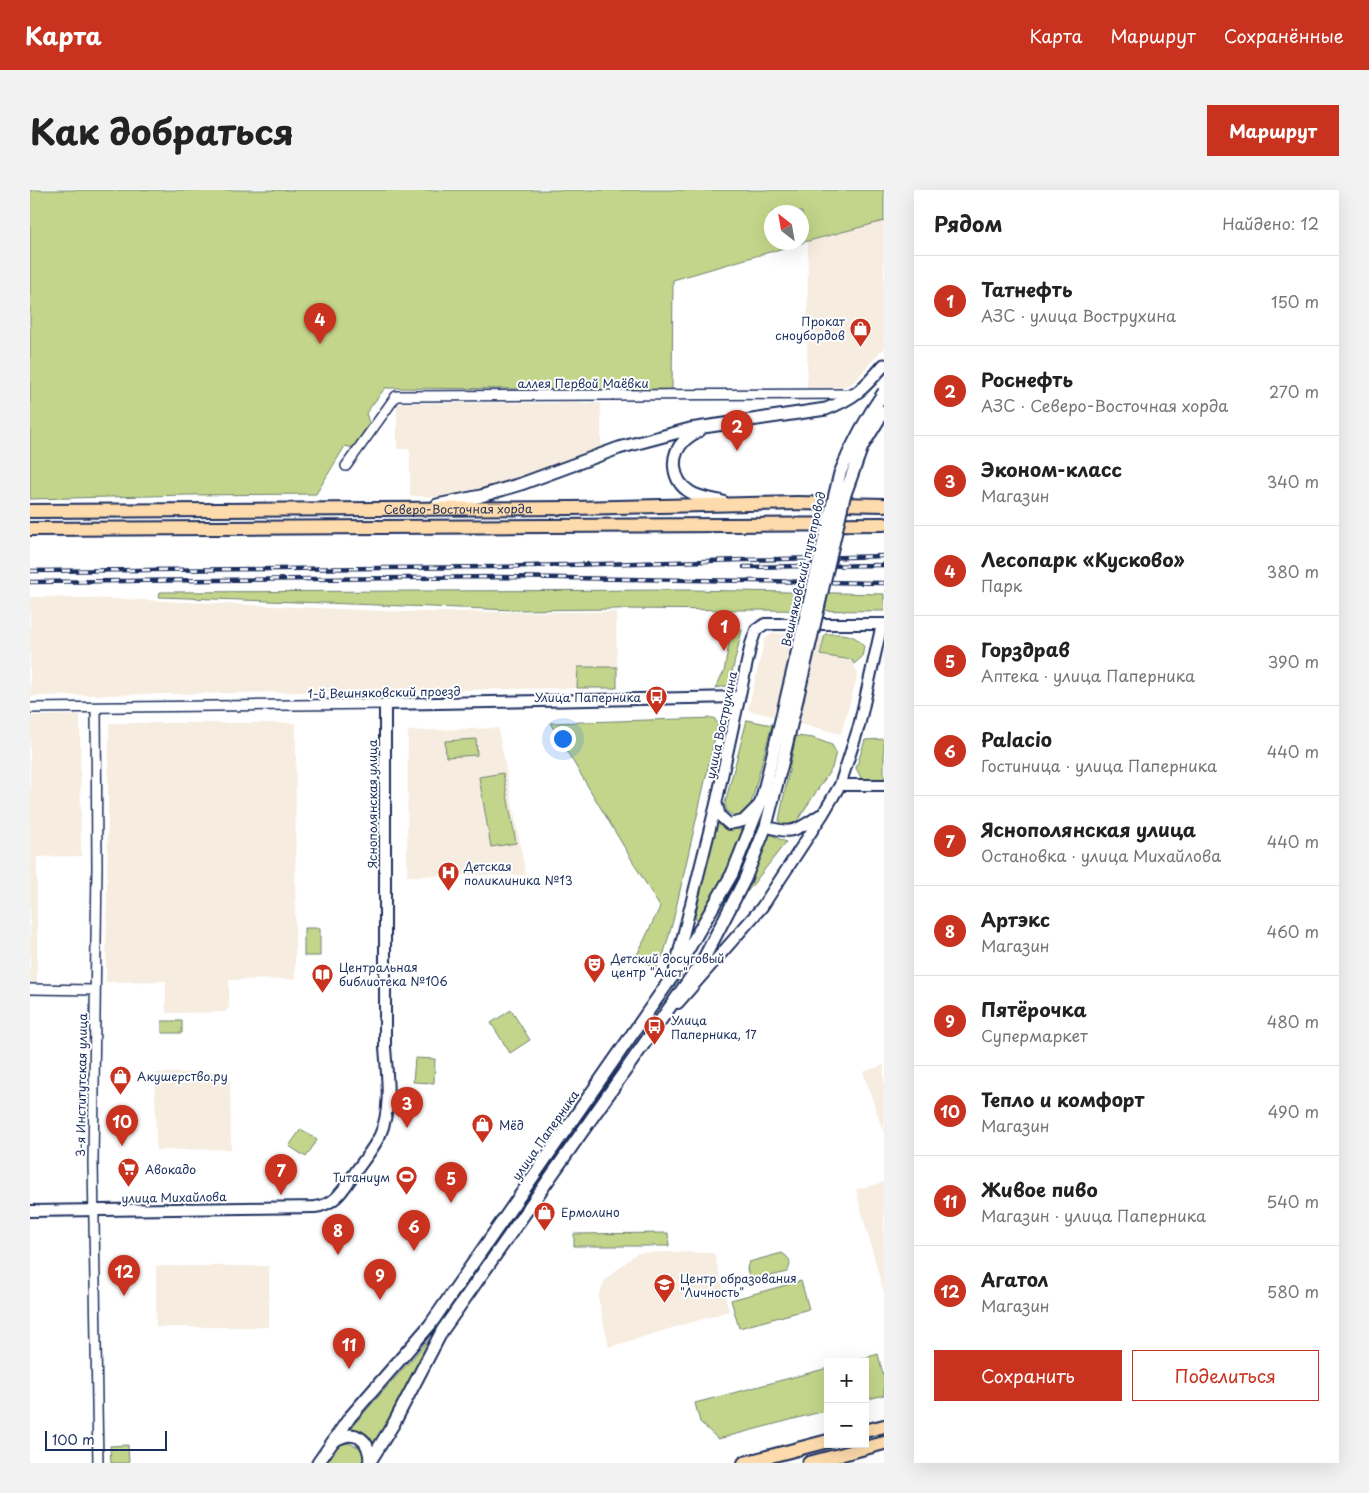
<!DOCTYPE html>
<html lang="ru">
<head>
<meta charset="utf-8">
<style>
	body { margin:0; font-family:"Playpen Sans",sans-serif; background:#f2f2f2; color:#222 }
	.controls { position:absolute; right:15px; bottom:15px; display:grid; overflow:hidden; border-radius:0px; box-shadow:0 5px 20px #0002 }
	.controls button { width:45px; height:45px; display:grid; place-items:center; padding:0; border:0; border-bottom:1px solid #e0e0e0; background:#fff; color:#222; font:25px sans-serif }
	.compass { position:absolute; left:734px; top:15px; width:45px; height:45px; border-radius:50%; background:#fff; box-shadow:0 5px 20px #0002; rotate:329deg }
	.scale { position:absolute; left:15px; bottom:12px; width:122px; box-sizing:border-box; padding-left:5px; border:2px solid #1b2f5e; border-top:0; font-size:14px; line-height:18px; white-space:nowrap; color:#1b2f5e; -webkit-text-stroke:4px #fff; paint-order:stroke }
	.you { position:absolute; left:532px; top:548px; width:18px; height:18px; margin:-12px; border:4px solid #fff; border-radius:50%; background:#1a73e8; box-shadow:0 0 0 8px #1a73e833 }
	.badge { display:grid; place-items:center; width:32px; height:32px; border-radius:50%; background:#c8321e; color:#fff; font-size:16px; font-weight:700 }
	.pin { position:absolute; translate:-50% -41px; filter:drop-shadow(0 1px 2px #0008) }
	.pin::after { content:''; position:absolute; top:26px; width:18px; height:15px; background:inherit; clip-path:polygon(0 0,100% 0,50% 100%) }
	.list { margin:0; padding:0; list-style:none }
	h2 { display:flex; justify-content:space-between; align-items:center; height:65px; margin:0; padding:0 20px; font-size:21px }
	h2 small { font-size:16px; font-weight:400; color:#767676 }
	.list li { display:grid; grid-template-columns:32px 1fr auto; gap:15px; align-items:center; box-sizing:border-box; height:90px; padding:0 20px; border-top:1px solid #e0e0e0 }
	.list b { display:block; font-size:19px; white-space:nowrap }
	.list p { margin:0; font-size:16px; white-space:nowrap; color:#767676 }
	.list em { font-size:16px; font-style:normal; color:#767676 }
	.actions { display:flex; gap:10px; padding:15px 20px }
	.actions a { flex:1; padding:11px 0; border:1px solid #c8321e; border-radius:0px; text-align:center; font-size:18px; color:#c8321e }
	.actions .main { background:#c8321e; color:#fff }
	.map { position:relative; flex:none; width:854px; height:1273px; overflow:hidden; border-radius:0px }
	header { display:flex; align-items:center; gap:30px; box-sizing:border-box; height:70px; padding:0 25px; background:#c8321e; color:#fff }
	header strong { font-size:24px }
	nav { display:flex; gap:28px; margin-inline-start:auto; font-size:18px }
	.intro { display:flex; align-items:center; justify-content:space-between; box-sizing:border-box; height:120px; padding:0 30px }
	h1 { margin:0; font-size:35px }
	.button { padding:12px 22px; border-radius:0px; background:#c8321e; color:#fff; font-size:18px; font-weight:700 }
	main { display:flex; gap:30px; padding:0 30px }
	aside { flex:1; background:#fff; border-radius:0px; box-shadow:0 5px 20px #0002 }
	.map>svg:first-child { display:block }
	.built { fill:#f6ecdf }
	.green { fill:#c3d58a; stroke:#6f8274; fill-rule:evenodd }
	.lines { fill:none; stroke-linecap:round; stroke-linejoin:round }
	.minor-casing { stroke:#1b2f5e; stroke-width:12 }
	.tertiary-casing { stroke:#1b2f5e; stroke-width:14 }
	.secondary-casing { stroke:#1b2f5e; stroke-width:15 }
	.primary-casing { stroke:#1b2f5e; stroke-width:16 }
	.minor { stroke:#fff; stroke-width:9 }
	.tertiary { stroke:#fff; stroke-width:10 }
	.secondary { stroke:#fff; stroke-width:11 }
	.primary { stroke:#fedbac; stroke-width:12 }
	.rail-casing { stroke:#1b2f5e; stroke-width:4.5 }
	.rail { stroke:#fff; stroke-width:2.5; stroke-dasharray:8; stroke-linecap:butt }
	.secondary-bridge-casing { stroke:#1b2f5e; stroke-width:15; stroke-linecap:butt }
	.secondary-bridge { stroke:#fff; stroke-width:11 }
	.labels { text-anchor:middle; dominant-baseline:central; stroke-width:4; stroke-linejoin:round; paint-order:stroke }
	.poi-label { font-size:12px; fill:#1b2f5e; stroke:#fff; text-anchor:start }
	.street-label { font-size:12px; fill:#1b2f5e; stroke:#fff }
</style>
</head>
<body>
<header>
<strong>Карта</strong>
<nav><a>Карта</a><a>Маршрут</a><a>Сохранённые</a></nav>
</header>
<div class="intro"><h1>Как добраться</h1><a class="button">Маршрут</a></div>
<main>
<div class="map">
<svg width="854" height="1273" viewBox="0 0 854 1273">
	<rect width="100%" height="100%" fill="#fff"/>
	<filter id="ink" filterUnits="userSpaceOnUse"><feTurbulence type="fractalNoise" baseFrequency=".02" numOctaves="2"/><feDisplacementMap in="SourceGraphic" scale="10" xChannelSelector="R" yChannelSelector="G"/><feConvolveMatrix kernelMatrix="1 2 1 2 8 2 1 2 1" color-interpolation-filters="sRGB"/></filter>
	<g filter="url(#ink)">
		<path class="built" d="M854,31V160L849,161V163L825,191L819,195L812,197L777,198L778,51Z
			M367,213H571V259L492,288L436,303L412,307L380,306V259H367Z
			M0,407L90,409L374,422H586L587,477H548L547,498L0,506Z
			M743,443L793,447L789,465L822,471L828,484L811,544L718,520L735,449Z
			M50,525L51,666L7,667V793H0V526Z
			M79,533H266L265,789L199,790V818L195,822L136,823V791L76,792Z
			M468,538L496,685L377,686L378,541Z
			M854,875V944L833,882Z
			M200,882L201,959L126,960L125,883Z
			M854,992V1104L826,1000Z
			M639,1062L684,1063L699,1121L579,1157L568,1107L575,1090L607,1063Z
			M126,1076H239V1137H126Z"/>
		<path class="green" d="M0,0H854V31L778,51L643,90L642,200L355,198L336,223L340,236L323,258L315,256L286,304L158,305L0,309ZM742,22H772V52H742Z
			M661,400L854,404V421L586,419L484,420L129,407L130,402Z
			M712,440L700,491L697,496L685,498L694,482L701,441Z
			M795,444C811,444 825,442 834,457L832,467L824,474L822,470L790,465Z
			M548,477H587V498H547Z
			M684,528L688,534L643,731L634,763L625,781L607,765L630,717L520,533Z
			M717,530L742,535L719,621C710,628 706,628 697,622L695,613Z
			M766,546L783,548L802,555L806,562L802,578L767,631L758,636H750L749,630Z
			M446,549L447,565L416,567L415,551Z
			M854,549V593L833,592L826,578L835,550Z
			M473,583L486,653L461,657L449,587Z
			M687,630C695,639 701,640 713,639L697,684L669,731L666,730L665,726Z
			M740,644L756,652L717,702Z
			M274,738H290V766H274Z
			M481,820L500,850L480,863L461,833Z
			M132,831H152V843H132Z
			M385,868L405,869L404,893L383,892Z
			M271,939L287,950L276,967L259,956Z
			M638,1043L639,1056H544V1044Z
			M752,1063C761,1069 762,1073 757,1082L724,1090L719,1087L717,1078L719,1072Z
			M771,1091L779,1119L709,1138L701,1110Z
			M403,1145L343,1258L319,1240Z
			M848,1164L854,1188V1205L835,1210V1172H820Z
			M798,1178V1220L688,1249L670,1232L665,1213Z
			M319,1253L330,1258L334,1267L333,1273H294C302,1263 305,1254 319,1253Z
			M98,1255L99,1273H81L80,1256Z"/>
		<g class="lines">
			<defs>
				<path id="minor" d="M316,276L366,206L825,204
					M0,518L355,514
					M66,518L67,676L63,972L68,1273
					M0,799L65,800"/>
				<path id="tertiary" d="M810,595H854
					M687,615L690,626L699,634L713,631L729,615
					M736,636C763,646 768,639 790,625
					M645,778L686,614L721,454L726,440L735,434H854
					M648,813L732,717L793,624L810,595L829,536L852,434
					M0,1021L285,1017C304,1015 312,1002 322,987C331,973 343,960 350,945C362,918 357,886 355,857V514L709,507"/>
				<path id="secondary" d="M670,240C665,243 658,246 654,251C639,266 642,291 660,302C669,308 682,309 693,312
					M407,315L451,306L491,294L589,258L660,239L796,219C825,208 834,198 854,175
					M304,1251C324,1238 340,1248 340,1272
					M288,1273L320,1227L400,1135L644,784L702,684L731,612L741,572
					M339,1273L364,1233L412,1141L673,770L715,689L736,636L752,574"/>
				<g id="primary">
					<path id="s1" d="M0,321L543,318L768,313L854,315"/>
					<path d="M0,339L854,334"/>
					<path d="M835,1241L854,1236"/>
					<path d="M714,1273L798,1251"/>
					<path d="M779,1273L854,1253"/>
				</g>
			</defs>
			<use href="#minor" class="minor-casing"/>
			<use href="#tertiary" class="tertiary-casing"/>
			<use href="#secondary" class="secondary-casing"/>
			<use href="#primary" class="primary-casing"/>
			<use href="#minor" class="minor"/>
			<use href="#tertiary" class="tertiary"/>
			<use href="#secondary" class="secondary"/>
			<use href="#primary" class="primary"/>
			<defs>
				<path id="rail" d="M714,377L854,375
					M0,381L466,377L854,366
					M0,392L468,387L854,393"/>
			</defs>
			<use href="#rail" class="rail-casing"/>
			<use href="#rail" class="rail"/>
			<defs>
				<path id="secondary-bridge" d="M741,572L810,283C822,254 836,228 854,202
					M752,574L814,307L832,257L854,221"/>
			</defs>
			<use href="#secondary-bridge" class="secondary-bridge-casing"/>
			<use href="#secondary-bridge" class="secondary-bridge"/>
		</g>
	</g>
	<defs>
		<symbol id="shop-pin" viewBox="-11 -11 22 30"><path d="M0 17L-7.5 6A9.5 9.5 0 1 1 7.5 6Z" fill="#c8321e" stroke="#fff"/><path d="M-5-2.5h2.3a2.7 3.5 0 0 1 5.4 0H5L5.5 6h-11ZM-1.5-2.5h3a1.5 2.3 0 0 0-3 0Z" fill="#fff"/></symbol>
		<symbol id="bus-pin" viewBox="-11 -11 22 30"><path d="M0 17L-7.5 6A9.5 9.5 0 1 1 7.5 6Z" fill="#c8321e" stroke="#fff"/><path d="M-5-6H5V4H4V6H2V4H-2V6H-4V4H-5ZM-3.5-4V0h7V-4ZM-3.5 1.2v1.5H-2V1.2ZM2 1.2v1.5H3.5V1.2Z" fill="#fff"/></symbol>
		<symbol id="hospital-pin" viewBox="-11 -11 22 30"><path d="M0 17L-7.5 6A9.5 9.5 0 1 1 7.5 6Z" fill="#c8321e" stroke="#fff"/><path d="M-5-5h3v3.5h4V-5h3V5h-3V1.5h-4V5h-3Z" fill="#fff"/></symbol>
		<symbol id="theatre-pin" viewBox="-11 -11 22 30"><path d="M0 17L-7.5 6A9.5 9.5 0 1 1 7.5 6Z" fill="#c8321e" stroke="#fff"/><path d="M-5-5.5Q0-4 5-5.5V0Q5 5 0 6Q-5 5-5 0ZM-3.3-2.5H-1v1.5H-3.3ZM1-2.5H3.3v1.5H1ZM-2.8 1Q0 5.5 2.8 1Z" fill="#fff"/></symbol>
		<symbol id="library-pin" viewBox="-11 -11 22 30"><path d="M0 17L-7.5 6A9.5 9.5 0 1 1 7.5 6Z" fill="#c8321e" stroke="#fff"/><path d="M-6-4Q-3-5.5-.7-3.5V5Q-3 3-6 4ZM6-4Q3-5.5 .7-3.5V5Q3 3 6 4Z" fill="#fff"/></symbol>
		<symbol id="supermarket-pin" viewBox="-11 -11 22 30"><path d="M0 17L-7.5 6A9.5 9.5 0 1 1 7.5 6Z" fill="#c8321e" stroke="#fff"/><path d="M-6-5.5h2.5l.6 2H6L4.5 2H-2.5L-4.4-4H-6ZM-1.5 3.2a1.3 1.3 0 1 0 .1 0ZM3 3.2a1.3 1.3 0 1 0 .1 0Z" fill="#fff"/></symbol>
		<symbol id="stadium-pin" viewBox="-11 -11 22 30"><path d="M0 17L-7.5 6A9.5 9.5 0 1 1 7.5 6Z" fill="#c8321e" stroke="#fff"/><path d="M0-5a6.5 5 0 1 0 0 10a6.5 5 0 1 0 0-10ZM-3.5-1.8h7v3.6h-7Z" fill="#fff"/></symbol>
		<symbol id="school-pin" viewBox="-11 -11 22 30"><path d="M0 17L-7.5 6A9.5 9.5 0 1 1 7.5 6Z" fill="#c8321e" stroke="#fff"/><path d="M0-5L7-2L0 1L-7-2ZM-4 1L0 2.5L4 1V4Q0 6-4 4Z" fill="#fff"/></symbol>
	</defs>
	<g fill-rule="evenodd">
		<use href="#shop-pin" x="818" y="126" width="25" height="34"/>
		<use href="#bus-pin" x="614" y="494" width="25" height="34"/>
		<use href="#hospital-pin" x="406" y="670" width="25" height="34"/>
		<use href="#theatre-pin" x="552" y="762" width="25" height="34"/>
		<use href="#library-pin" x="280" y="772" width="25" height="34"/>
		<use href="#bus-pin" x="612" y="824" width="25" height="34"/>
		<use href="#shop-pin" x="78" y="874" width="25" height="34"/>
		<use href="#shop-pin" x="440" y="922" width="25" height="34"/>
		<use href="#supermarket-pin" x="86" y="966" width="25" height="34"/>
		<use href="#stadium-pin" x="364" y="974" width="25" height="34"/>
		<use href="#shop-pin" x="502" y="1010" width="25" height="34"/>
		<use href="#school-pin" x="622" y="1082" width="25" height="34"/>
	</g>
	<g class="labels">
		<g class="poi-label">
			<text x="815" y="131" text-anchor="end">Прокат<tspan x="815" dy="14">сноубордов</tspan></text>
			<text x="611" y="507" text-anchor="end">Улица Паперника</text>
			<text x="434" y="676">Детская<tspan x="434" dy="14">поликлиника №13</tspan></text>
			<text x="581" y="768">Детский досуговый<tspan x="581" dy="14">центр "Аист"</tspan></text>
			<text x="309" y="777">Центральная<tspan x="309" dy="14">библиотека №106</tspan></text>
			<text x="641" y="830">Улица<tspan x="641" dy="14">Паперника, 17</tspan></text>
			<text x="107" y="886">Акушерство.ру</text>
			<text x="469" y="935">Мёд</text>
			<text x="115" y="979">Авокадо</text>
			<text x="360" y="987" text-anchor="end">Титаниум</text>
			<text x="531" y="1022">Ермолино</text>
			<text x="650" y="1088">Центр образования<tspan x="650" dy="14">"Личность"</tspan></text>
		</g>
		<g class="street-label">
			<text x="553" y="193">аллея Первой Маёвки</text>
			<text stroke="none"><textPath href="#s1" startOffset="428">Северо-Восточная хорда</textPath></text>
			<text transform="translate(773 379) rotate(-77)">Вешняковский путепровод</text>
			<text transform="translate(354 502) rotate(-1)">1-й Вешняковский проезд</text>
			<text transform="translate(691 535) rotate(-78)">улица Вострухина</text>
			<text transform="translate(342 614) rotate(-90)">Яснополянская улица</text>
			<text transform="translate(51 895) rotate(-89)">3-я Институтская улица</text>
			<text transform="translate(515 945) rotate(-55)">улица Паперника</text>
			<text transform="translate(144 1007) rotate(-1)">улица Михайлова</text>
		</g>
	</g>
</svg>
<div class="controls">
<button>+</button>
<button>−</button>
</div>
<svg class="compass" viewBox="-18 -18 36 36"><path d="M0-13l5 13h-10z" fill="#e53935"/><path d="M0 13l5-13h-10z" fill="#767676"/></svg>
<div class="scale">100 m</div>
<div class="you"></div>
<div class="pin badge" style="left:694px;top:461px">1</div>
<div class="pin badge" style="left:707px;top:261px">2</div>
<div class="pin badge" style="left:377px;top:938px">3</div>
<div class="pin badge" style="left:290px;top:154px">4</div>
<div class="pin badge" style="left:421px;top:1013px">5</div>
<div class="pin badge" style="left:384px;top:1061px">6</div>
<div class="pin badge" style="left:251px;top:1005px">7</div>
<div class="pin badge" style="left:308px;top:1065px">8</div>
<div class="pin badge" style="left:350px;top:1110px">9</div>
<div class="pin badge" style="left:92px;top:956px">10</div>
<div class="pin badge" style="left:319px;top:1179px">11</div>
<div class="pin badge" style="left:94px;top:1106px">12</div>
</div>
<aside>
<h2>Рядом<small>Найдено: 12</small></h2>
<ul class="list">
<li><span class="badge">1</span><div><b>Татнефть</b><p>АЗС · улица Вострухина</p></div><em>150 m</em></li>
<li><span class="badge">2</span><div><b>Роснефть</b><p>АЗС · Северо-Восточная хорда</p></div><em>270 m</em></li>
<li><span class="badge">3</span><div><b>Эконом-класс</b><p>Магазин</p></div><em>340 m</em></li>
<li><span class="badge">4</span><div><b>Лесопарк «Кусково»</b><p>Парк</p></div><em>380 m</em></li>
<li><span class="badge">5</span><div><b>Горздрав</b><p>Аптека · улица Паперника</p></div><em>390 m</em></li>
<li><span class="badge">6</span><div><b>Palacio</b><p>Гостиница · улица Паперника</p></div><em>440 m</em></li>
<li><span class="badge">7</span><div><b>Яснополянская улица</b><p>Остановка · улица Михайлова</p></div><em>440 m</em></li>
<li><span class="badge">8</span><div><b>Артэкс</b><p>Магазин</p></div><em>460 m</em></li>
<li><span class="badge">9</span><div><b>Пятёрочка</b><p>Супермаркет</p></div><em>480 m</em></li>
<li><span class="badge">10</span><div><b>Тепло и комфорт</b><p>Магазин</p></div><em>490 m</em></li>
<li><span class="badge">11</span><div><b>Живое пиво</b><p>Магазин · улица Паперника</p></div><em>540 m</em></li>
<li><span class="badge">12</span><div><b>Агатол</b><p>Магазин</p></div><em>580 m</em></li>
</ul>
<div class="actions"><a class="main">Сохранить</a><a>Поделиться</a></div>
</aside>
</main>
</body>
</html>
